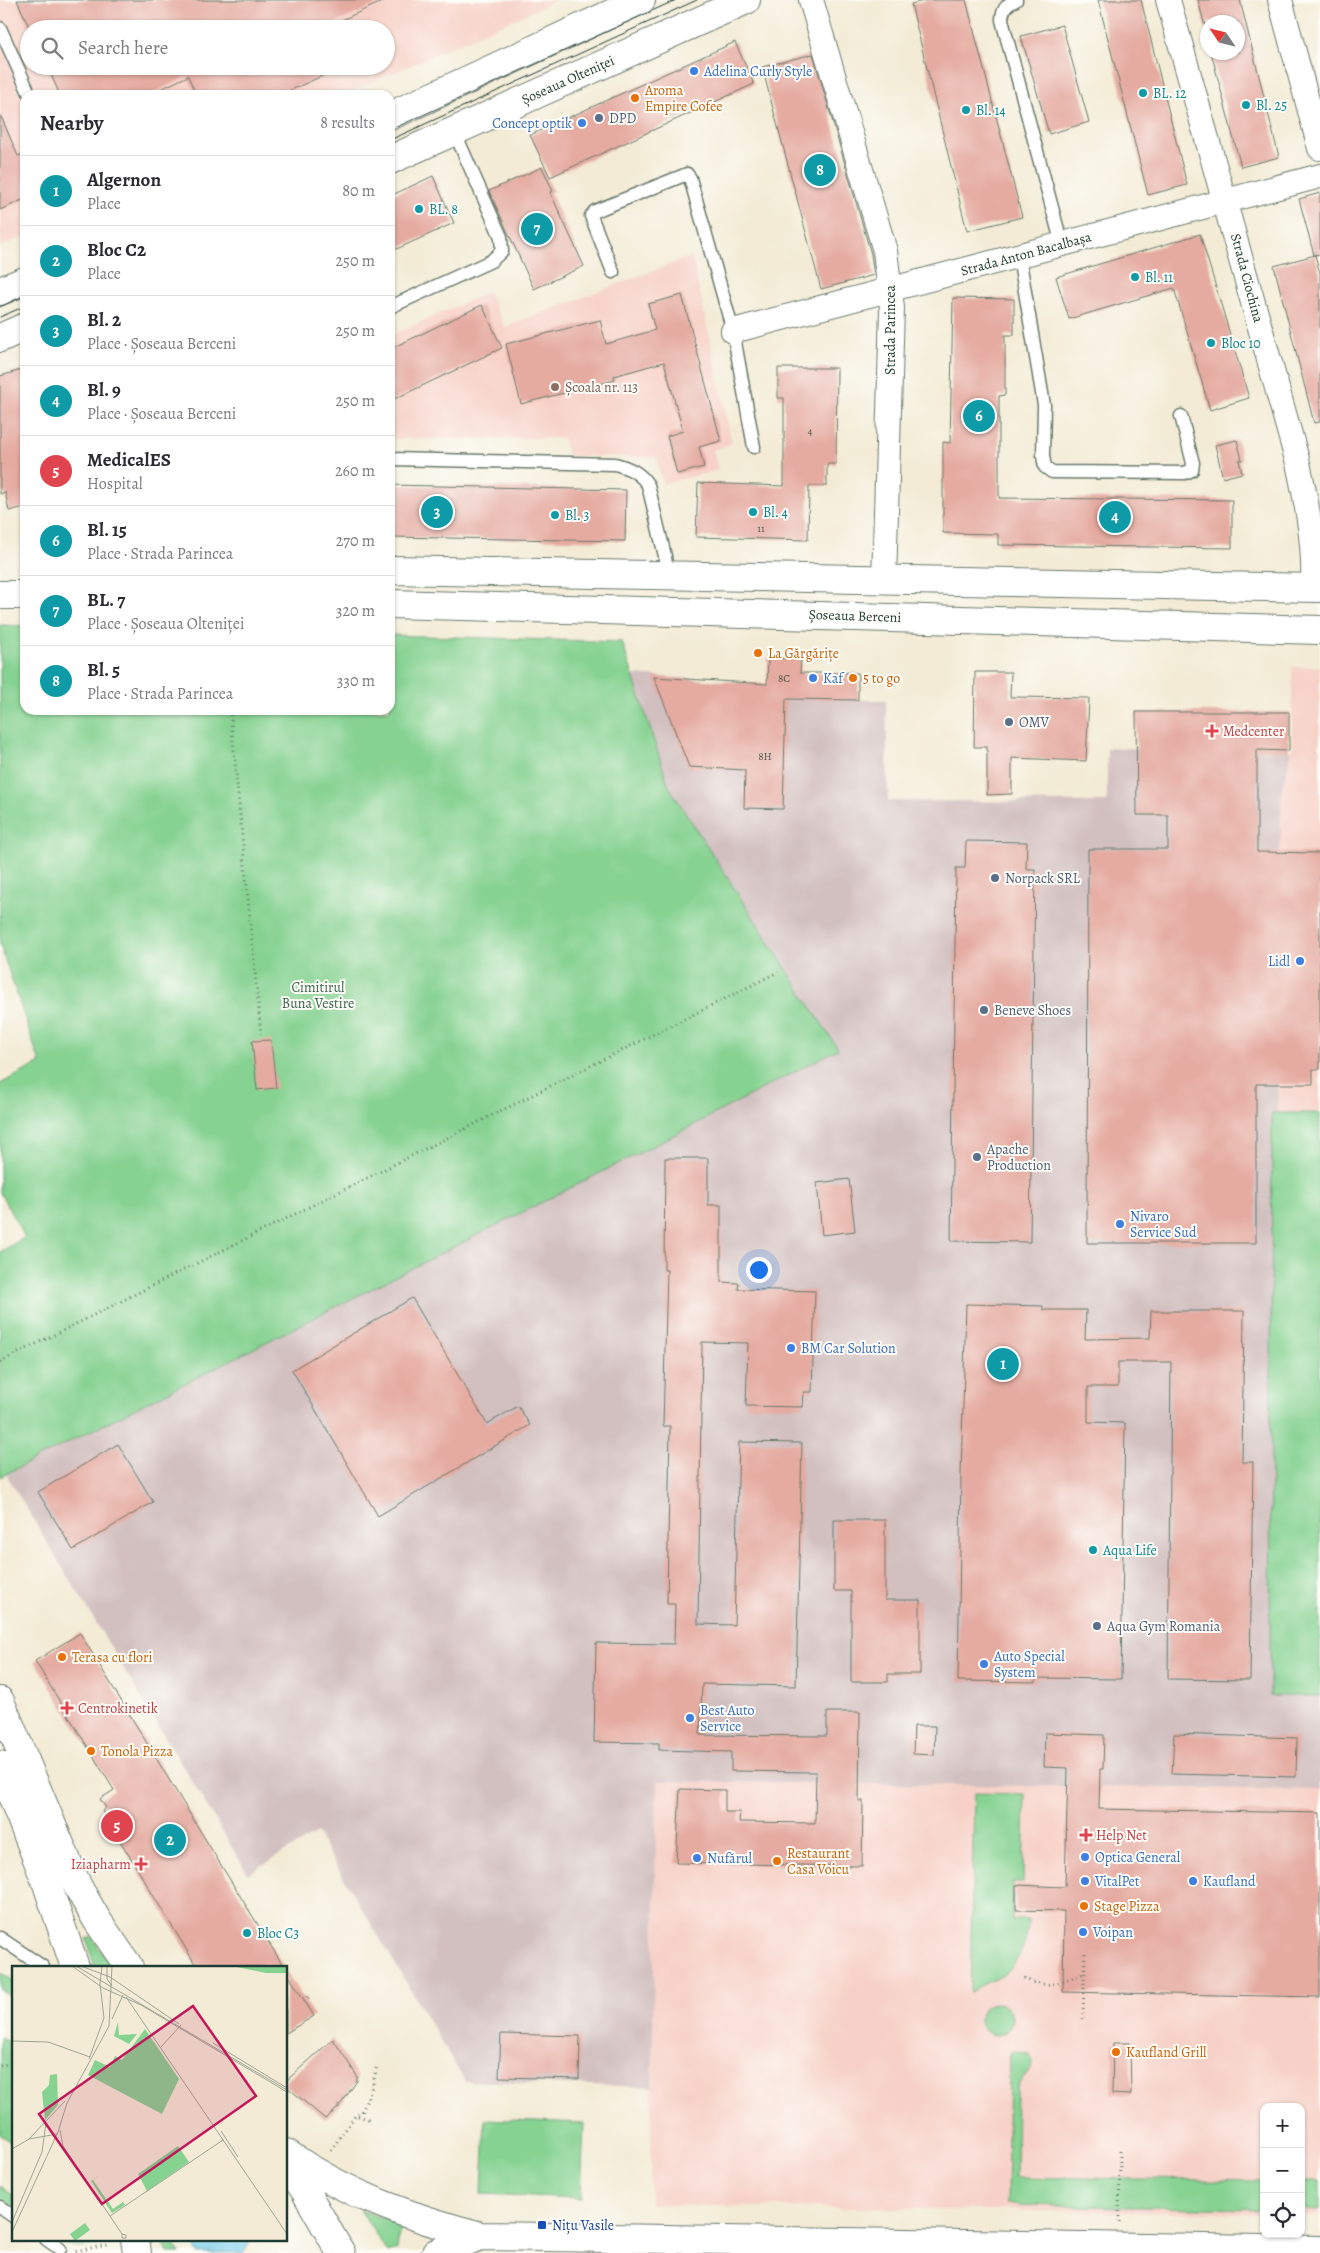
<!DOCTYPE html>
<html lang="en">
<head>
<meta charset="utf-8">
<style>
	body { margin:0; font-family:Alegreya,serif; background:#f2f2f3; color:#2b2b33 }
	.controls { position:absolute; right:15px; bottom:15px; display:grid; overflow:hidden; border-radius:10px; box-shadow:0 1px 4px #0004 }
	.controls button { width:45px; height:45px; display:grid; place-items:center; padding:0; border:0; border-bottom:1px solid #e1e1e2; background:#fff; color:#2b2b33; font:25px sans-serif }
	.compass { position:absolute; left:1200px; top:15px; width:45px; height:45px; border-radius:50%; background:#fff; box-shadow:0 1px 4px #0004; rotate:305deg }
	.you { position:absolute; left:758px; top:1269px; width:18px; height:18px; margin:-12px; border:4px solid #fff; border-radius:50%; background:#1a73e8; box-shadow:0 0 0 8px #1a73e833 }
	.badge { display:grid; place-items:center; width:32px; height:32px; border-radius:50%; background:#d93025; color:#fff; font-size:16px; font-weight:700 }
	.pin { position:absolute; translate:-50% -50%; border:2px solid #fff; box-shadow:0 1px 5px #0006 }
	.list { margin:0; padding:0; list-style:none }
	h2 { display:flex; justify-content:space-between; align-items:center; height:65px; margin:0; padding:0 20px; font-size:21px }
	h2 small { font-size:16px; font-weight:400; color:#7c7c81 }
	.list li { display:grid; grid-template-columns:32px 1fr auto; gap:15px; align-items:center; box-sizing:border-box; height:70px; padding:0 20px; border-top:1px solid #e1e1e2 }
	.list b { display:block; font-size:19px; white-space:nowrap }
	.list p { margin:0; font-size:16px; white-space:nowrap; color:#7c7c81 }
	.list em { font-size:16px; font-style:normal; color:#7c7c81 }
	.icon { flex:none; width:28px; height:28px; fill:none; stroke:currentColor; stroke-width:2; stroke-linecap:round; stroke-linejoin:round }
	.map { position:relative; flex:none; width:1320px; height:2253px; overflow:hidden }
	.search { position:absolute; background:#fff; box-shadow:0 1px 4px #0004; left:20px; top:20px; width:375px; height:55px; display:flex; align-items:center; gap:12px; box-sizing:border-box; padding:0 18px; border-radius:28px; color:#7c7c81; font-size:19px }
	.panel { position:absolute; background:#fff; box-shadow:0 1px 4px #0004; left:20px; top:90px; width:375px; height:625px; border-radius:15px }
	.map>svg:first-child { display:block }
	.built { fill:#f7d1c7; fill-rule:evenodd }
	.industrial { fill:#d2bfc0 }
	.green { fill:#85d291; stroke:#528862 }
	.water { fill:#68c5e6; stroke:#44818d }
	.building { fill:#e5aaa0 }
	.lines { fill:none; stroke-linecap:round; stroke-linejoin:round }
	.lane-casing { stroke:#697a6c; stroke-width:15 }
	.street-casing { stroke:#697a6c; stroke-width:26 }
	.secondary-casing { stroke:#697a6c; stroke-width:30 }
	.primary-casing { stroke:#697a6c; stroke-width:30 }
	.path { stroke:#697a6c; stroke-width:3; stroke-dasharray:1 4; stroke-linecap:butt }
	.lane { stroke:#fff; stroke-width:12 }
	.street { stroke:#fff; stroke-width:24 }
	.secondary { stroke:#fff; stroke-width:28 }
	.primary { stroke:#fff; stroke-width:28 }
	.tram { stroke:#1f3d34; stroke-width:1 }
	.shop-dot { fill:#3f7fe0; stroke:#fdfcf7; stroke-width:2 }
	.culture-dot { fill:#0f9aa8; stroke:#fdfcf7; stroke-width:2 }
	.food-dot { fill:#e8710a; stroke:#fdfcf7; stroke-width:2 }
	.service-dot { fill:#5c6f8a; stroke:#fdfcf7; stroke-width:2 }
	.education-dot { fill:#8d6e63; stroke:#fdfcf7; stroke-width:2 }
	.health-dot { fill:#e0444e; stroke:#fdfcf7; stroke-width:2 }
	.transit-dot { fill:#1a4fb4; stroke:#fdfcf7; stroke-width:2 }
	.labels { text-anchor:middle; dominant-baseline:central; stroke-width:4; stroke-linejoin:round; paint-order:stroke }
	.number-label { font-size:11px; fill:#50584f }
	.shop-label { font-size:14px; fill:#366cbe; stroke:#fdfcf7; text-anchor:start }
	.street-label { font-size:14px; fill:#1f3d34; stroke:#fdfcf7 }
	.food-label { font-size:14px; fill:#c56008; stroke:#fdfcf7; text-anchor:start }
	.culture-label { font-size:14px; fill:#0d838f; stroke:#fdfcf7; text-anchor:start }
	.service-label { font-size:14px; fill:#4e5e75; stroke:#fdfcf7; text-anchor:start }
	.education-label { font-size:14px; fill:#785e54; stroke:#fdfcf7; text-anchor:start }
	.health-label { font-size:14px; fill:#be3a42; stroke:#fdfcf7; text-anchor:start }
	.park-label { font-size:14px; fill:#38624b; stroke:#fdfcf7 }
	.transit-label { font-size:14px; fill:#164399; stroke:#fdfcf7; text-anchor:start }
	.inset-road { fill:none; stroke:#9ea595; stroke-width:1 }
	.view { fill:#c2185b; fill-opacity:0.15; stroke:#c2185b; stroke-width:2.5 }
	.inset-edge { fill:none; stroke:#1f3d34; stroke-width:2.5 }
</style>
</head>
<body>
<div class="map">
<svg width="1320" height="2253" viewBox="0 0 1320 2253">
	<rect width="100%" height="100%" fill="#fdfcf7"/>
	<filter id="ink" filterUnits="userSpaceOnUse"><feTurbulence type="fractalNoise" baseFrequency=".02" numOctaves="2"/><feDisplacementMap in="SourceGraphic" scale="10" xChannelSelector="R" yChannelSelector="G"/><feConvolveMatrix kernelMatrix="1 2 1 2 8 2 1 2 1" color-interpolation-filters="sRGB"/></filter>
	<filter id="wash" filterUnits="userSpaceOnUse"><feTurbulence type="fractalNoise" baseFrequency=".0096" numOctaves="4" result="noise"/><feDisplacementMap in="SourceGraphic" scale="20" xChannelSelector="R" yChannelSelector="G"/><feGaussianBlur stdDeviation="1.12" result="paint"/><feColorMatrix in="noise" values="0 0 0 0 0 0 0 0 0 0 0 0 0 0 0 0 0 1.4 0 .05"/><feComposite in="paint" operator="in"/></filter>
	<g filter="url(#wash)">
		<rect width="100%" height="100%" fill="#f3ebd5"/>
		<path class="built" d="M0,0H557L343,95H25V236L0,247ZM29,29H386V66H29Z
			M692,256L732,443L713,450L718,470L663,484L656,457L568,456L563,438L390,439V336L488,292L505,327Z
			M1292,667H1320V1113H1272L1281,793L1292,751Z
			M657,1781L1320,1790V2215H1301V2107H1264V2214L650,2205Z"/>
		<path class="industrial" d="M633,675L767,684L858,700H886L888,801L1107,802V748L1292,751L1281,793L1270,1696H1320V1790L657,1781L652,2087L465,2081L317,1833L248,1874L6,1474L655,1145L838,1049L669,787Z"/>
		<path class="green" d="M0,625L25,626V710H390V635L622,642L669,787L838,1049L655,1145L0,1477V1252L25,1237L0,1193V1084L40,1063L0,945Z
			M1272,1113H1320V1696H1270Z
			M974,1793L1025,1794L1023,1882H1013L1012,1920H1028C1028,1940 1019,1963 1003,1975C991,1983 981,1982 970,1994Z
			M91,1936L112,1967H95L86,1939Z
			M0,1972L14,1981V1999L0,1990Z
			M980 2019a16 16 0 1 1 32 0a16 16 0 1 1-32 0Z
			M14,2034V2144L0,2135V2037L8,2042Z
			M1013,2051L1029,2054C1039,2070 1021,2075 1017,2087L1016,2177L1264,2181V2209L1007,2205L1009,2054Z
			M485,2119L584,2123L581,2198L482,2194Z
			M1301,2181H1320V2210L1301,2209Z
			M0,2186L14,2196V2212L0,2202Z
			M360,2210L404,2226L399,2233L397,2250L388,2253Z
			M53,2239H100V2244C85,2248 67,2249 53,2239Z
			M161,2239H172L180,2253H168Z"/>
		<path class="water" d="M191,2239H252L244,2253H198Z"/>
		<g id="blocks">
			<path class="building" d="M17,0H386L322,29H30Z
				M928,0H966L1022,217L967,231L911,4Z
				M1098,0H1141L1187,185L1148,195Z
				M1198,0H1240L1279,157L1241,167L1211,52H1238V22H1208V38Z
				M1062,25L1089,122L1049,134L1021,36Z
				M735,42L754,84L550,177L530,135Z
				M813,54L871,254L874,275L821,289L762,67Z
				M47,66H344L280,95H196L188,76L148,95H60Z
				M0,114L18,156L25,153V199L0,210Z
				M542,167L553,191L550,192L584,266L534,289L489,191Z
				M433,176L454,223L390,252V196Z
				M1320,193V254L1314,255L1299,199Z
				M1200,234L1249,398L1210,410L1174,288L1069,319L1056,277Z
				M1315,255L1320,273V422L1314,423L1274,266Z
				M682,295L721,441L699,447L704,467L677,474L667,436L683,431L664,362L614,376L615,380L521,404L506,344L600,320L606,344L655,330L648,304Z
				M953,298L1014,299V335H1005V395L999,396V498L1232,500V548L998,545V534L943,533V442L950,443Z
				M482,305L502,348L390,401V349Z
				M778,368H837L836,464H827V486H809L808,540L696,537L698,483L784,486V398H778Z
				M25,369V507L9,511L5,492L0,494V376Z
				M1237,440L1242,460H1239L1242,473L1223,478L1215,445Z
				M390,485L626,490L625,541L390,537Z
				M768,658H801L800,673H858V700L786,699L783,809L744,808L745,770L689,767L654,677L767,684Z
				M975,672H1011L1010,697L1089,698L1086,761L1012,758V794L987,795V747H974Z
				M1136,712H1289V751L1257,750V852L1320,853V1069H1313V1084H1256V1243H1087L1088,849H1168V815H1137Z
				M966,841L1027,842L1026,869H1035L1030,1242L951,1241L956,868H965Z
				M271,1040L276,1088L257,1090L252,1041Z
				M665,1158H708V1205H721V1282L739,1283L738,1289L815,1291L812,1392H804L803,1407L746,1406L748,1343L702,1342L698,1624L734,1625L739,1442L802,1443L796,1686L702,1684L700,1735L827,1736V1712H860L859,1801H863L862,1866L676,1863L680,1789L725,1790V1812H740L739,1822L815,1823L816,1772L731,1771V1752L659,1750V1743L594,1742L596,1643L674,1644L675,1604H667L670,1426H663L667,1270H664Z
				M849,1179L855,1231L822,1235L817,1183Z
				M412,1298L487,1424L518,1406L530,1425L378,1516L292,1370Z
				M966,1304L1043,1306V1310H1086L1085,1339L1150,1338L1151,1311H1244L1242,1462H1253L1250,1680L1168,1679L1171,1362H1118V1387H1088V1422L1125,1423L1121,1679L1036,1678V1682L958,1681L961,1475Z
				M118,1444L153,1502L73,1550L38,1492Z
				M834,1520H885V1600H920V1674H888V1682H851V1591H834Z
				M80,1633L224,1870L284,1967H197L108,1821L102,1811L106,1808L100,1799L114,1790L35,1661Z
				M914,1726H935L934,1755L913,1754Z
				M1045,1733L1104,1735L1103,1769H1100L1099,1809L1320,1813V1997L1063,1992L1064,1911L1016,1910V1885L1065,1887L1068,1768L1044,1767Z
				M1174,1734L1297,1738L1296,1777L1172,1774Z
				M286,1971L314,2016L286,2033Z
				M501,2034L580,2036L579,2079L499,2077Z
				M333,2039L357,2076V2081L338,2108L325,2119L286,2086V2081Z
				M1113,2043H1130L1131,2095L1112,2094Z"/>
		</g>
	</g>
	<g filter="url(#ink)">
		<use href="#blocks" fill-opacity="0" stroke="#697a6c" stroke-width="1"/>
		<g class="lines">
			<defs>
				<path id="lane" d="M1016,0C1007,4 1002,9 1002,20L1062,245
					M0,28L30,95
					M1019,256L1044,405L1043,456L1045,467L1052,472L1185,473L1192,470L1193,463L1181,416
					M613,272L591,216L595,211L687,174L690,178L733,331L754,447
					M390,307L491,261L502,251L501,237L454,131
					M390,459L615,464C630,468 640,473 648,485L665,556L667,577
					M0,1938L43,1967
					M0,2207L14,2217
					M46,2239L60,2249"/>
				<path id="street" d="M811,0L885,251L892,308L884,581
					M1168,0L1298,463C1307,504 1315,545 1313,588
					M1280,0L1320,148
					M733,331L1320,176"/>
				<path id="secondary" d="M390,570L1320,588
					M0,595H25
					M390,604L1320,630
					M0,1701L78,1887L97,1920L129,1967
					M0,1765L47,1884L75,1967
					M286,2153C345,2194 412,2218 481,2236L1320,2250
					M286,2164L304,2189L341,2253
					M135,2239L137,2253
					M436,2253L481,2236"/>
				<path id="primary" d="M390,116L641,0
					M390,160L746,0
					M0,291L25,281
					M0,338L25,327"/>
			</defs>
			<use href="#lane" class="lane-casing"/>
			<use href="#street" class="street-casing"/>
			<use href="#secondary" class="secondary-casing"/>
			<use href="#primary" class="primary-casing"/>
			<path class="path" d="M230,710L261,1034
				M0,1362L778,972
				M1024,1978C1045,1991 1064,1981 1085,1973
				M304,2001L309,1997
				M1083,2019L1085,1950
				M0,2066L14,2062
				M358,2116L371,2120
				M331,2150L355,2116L362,2112L373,2084L377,2065
				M1119,2222L1120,2151
				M76,2251L107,2245"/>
			<use href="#lane" class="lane"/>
			<use href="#street" class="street"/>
			<use href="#secondary" class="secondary"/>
			<use href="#primary" class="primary"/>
			<path class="tram" d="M390,130L676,0
				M390,140L697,0
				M0,307L25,295
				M0,317L25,306"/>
		</g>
	</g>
	<g class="shop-dot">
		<circle cx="694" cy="71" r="5"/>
		<circle cx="582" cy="123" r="5"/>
		<circle cx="813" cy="678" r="5"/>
		<circle cx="1300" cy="961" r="5"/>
		<circle cx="1120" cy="1224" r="5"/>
		<circle cx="791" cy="1348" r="5"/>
		<circle cx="984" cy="1664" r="5"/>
		<circle cx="690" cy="1718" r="5"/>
		<circle cx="1085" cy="1857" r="5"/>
		<circle cx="697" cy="1858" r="5"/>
		<circle cx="1085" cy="1881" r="5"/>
		<circle cx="1193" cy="1881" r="5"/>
		<circle cx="1083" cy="1932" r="5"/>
	</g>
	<g class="culture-dot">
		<circle cx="1143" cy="93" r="5"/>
		<circle cx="1246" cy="105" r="5"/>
		<circle cx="966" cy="110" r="5"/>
		<circle cx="419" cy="209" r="5"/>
		<circle cx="1135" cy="277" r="5"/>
		<circle cx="1211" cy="343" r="5"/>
		<circle cx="753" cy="512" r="5"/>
		<circle cx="555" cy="515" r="5"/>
		<circle cx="1093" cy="1550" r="5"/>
		<circle cx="247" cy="1933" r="5"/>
	</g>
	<g class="food-dot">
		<circle cx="635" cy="98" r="5"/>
		<circle cx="758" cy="653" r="5"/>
		<circle cx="853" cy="678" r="5"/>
		<circle cx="62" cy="1657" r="5"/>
		<circle cx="91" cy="1751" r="5"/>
		<circle cx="777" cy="1861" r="5"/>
		<circle cx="1084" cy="1906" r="5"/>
		<circle cx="1116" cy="2052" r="5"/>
	</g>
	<g class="service-dot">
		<circle cx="599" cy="118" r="5"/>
		<circle cx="1009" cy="722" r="5"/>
		<circle cx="995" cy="878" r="5"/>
		<circle cx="984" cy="1010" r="5"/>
		<circle cx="977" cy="1157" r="5"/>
		<circle cx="1097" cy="1626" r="5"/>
	</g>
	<circle class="education-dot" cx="555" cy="387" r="5"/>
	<g class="health-dot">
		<path d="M1209.5 723.5h5v5h5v5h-5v5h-5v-5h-5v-5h5z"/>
		<path d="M64.5 1700.5h5v5h5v5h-5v5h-5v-5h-5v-5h5z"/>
		<path d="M1083.5 1827.5h5v5h5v5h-5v5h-5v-5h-5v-5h5z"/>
		<path d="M138.5 1856.5h5v5h5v5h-5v5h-5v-5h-5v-5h5z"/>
	</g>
	<rect class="transit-dot" x="537" y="2220" width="10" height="10" rx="2.5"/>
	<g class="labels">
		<g class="number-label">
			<text x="810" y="431">4</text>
			<text x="761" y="528">11</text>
			<text x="784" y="678">8C</text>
			<text x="765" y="756">8H</text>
		</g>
		<g class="shop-label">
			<text x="704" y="71">Adelina Curly Style</text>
			<text x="572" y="123" text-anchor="end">Concept optik</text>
			<text x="823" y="678">Kaf</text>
			<text x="1290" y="961" text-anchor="end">Lidl</text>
			<text x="1130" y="1216">Nivaro<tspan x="1130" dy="16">Service Sud</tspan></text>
			<text x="801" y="1348">BM Car Solution</text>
			<text x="994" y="1656">Auto Special<tspan x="994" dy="16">System</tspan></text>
			<text x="700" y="1710">Best Auto<tspan x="700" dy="16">Service</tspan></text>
			<text x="1095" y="1857">Optica General</text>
			<text x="707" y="1858">Nufărul</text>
			<text x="1095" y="1881">VitalPet</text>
			<text x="1203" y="1881">Kaufland</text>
			<text x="1093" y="1932">Voipan</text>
		</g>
		<g class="street-label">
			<text transform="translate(568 80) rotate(-24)">Șoseaua Olteniței</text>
			<text transform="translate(1026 254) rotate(-15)">Strada Anton Bacalbașa</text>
			<text transform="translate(1247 278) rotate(75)">Strada Ciochina</text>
			<text transform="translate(890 330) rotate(-90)">Strada Parincea</text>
			<text transform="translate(855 616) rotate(2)">Șoseaua Berceni</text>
		</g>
		<g class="food-label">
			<text x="645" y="90">Aroma<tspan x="645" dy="16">Empire Cofee</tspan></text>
			<text x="768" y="653">La Gărgărițe</text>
			<text x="863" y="678">5 to go</text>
			<text x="72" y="1657">Terasa cu flori</text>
			<text x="101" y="1751">Tonola Pizza</text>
			<text x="787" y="1853">Restaurant<tspan x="787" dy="16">Casa Voicu</tspan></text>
			<text x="1094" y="1906">Stage Pizza</text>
			<text x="1126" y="2052">Kaufland Grill</text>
		</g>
		<g class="culture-label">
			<text x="1153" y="93">BL. 12</text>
			<text x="1256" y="105">Bl. 25</text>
			<text x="976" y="110">Bl. 14</text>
			<text x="429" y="209">BL. 8</text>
			<text x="1145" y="277">Bl. 11</text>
			<text x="1221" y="343">Bloc 10</text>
			<text x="763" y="512">Bl. 4</text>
			<text x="565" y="515">Bl. 3</text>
			<text x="1103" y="1550">Aqua Life</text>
			<text x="257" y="1933">Bloc C3</text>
		</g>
		<g class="service-label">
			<text x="609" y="118">DPD</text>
			<text x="1019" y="722">OMV</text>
			<text x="1005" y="878">Norpack SRL</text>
			<text x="994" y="1010">Beneve Shoes</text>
			<text x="987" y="1149">Apache<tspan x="987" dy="16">Production</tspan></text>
			<text x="1107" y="1626">Aqua Gym Romania</text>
		</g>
		<g class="education-label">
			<text x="565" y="387">Școala nr. 113</text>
		</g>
		<g class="health-label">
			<text x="1223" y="731">Medcenter</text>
			<text x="78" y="1708">Centrokinetik</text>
			<text x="1096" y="1835">Help Net</text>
			<text x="131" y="1864" text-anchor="end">Iziapharm</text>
		</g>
		<g class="park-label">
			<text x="318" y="987">Cimitirul<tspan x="318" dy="16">Buna Vestire</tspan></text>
		</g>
		<g class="transit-label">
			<text x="552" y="2225">Nițu Vasile</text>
		</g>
	</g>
	<g transform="translate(12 1966)">
		<rect width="275" height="275" fill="#f3ebd5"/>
		<path d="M220,0H275V7H254ZM106,56L107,69L125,68L117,78L102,70ZM133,63L167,113L150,148L76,109L83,94L98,101L103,90L110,94ZM45,108L46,139L33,154L30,126L37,119L38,109ZM166,180L177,196L135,225L126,208ZM89,208L81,214L101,243L111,236L113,239L100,247L79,215ZM73,257L78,264L63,275L58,268Z" fill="#85d291"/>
		<path class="inset-road" d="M60,0L91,22L129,39L275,126M64,0L275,124M69,0L98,11L167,58M95,0V13L100,20M114,31L275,268M100,53L111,29M0,75L36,76L78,91M201,77L275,122M149,81L169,59M77,93L92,52L88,18L90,0M48,164L51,180L110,268M209,165L226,191M17,173L45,168M0,183L17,173L53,135M98,250L211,174M0,256L30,186L34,157M0,266L46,166L55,137L97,60L100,0M110,268L114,269V272H110Z"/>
		<path class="view" d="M181,40L244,130L90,238L27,148Z"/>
		<rect width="275" height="275" class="inset-edge"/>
	</g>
</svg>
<div class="controls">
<button>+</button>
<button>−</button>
<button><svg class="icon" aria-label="locate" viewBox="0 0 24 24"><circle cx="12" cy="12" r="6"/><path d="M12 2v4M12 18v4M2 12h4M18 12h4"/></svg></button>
</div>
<svg class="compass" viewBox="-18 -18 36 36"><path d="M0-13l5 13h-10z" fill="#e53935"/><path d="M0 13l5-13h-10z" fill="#7c7c81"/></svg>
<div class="you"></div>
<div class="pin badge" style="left:1003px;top:1364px;background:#0f9aa8">1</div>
<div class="pin badge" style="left:170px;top:1840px;background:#0f9aa8">2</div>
<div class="pin badge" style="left:437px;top:512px;background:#0f9aa8">3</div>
<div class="pin badge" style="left:1115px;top:517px;background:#0f9aa8">4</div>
<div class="pin badge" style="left:117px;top:1826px;background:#e0444e">5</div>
<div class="pin badge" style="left:979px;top:416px;background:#0f9aa8">6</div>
<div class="pin badge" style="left:537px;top:229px;background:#0f9aa8">7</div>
<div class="pin badge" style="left:820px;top:170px;background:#0f9aa8">8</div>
<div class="search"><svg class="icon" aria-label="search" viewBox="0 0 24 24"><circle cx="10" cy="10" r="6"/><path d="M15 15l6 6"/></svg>Search here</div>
<section class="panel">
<h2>Nearby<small>8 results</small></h2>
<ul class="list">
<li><span class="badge" style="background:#0f9aa8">1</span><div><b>Algernon</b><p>Place</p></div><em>80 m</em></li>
<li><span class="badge" style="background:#0f9aa8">2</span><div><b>Bloc C2</b><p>Place</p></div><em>250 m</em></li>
<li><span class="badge" style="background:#0f9aa8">3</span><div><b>Bl. 2</b><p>Place · Șoseaua Berceni</p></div><em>250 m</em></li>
<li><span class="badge" style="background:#0f9aa8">4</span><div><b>Bl. 9</b><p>Place · Șoseaua Berceni</p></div><em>250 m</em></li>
<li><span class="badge" style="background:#e0444e">5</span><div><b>MedicalES</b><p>Hospital</p></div><em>260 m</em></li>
<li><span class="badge" style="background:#0f9aa8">6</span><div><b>Bl. 15</b><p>Place · Strada Parincea</p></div><em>270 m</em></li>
<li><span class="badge" style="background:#0f9aa8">7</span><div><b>BL. 7</b><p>Place · Șoseaua Olteniței</p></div><em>320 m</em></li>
<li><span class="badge" style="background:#0f9aa8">8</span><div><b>Bl. 5</b><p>Place · Strada Parincea</p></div><em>330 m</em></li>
</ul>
</section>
</div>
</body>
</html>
